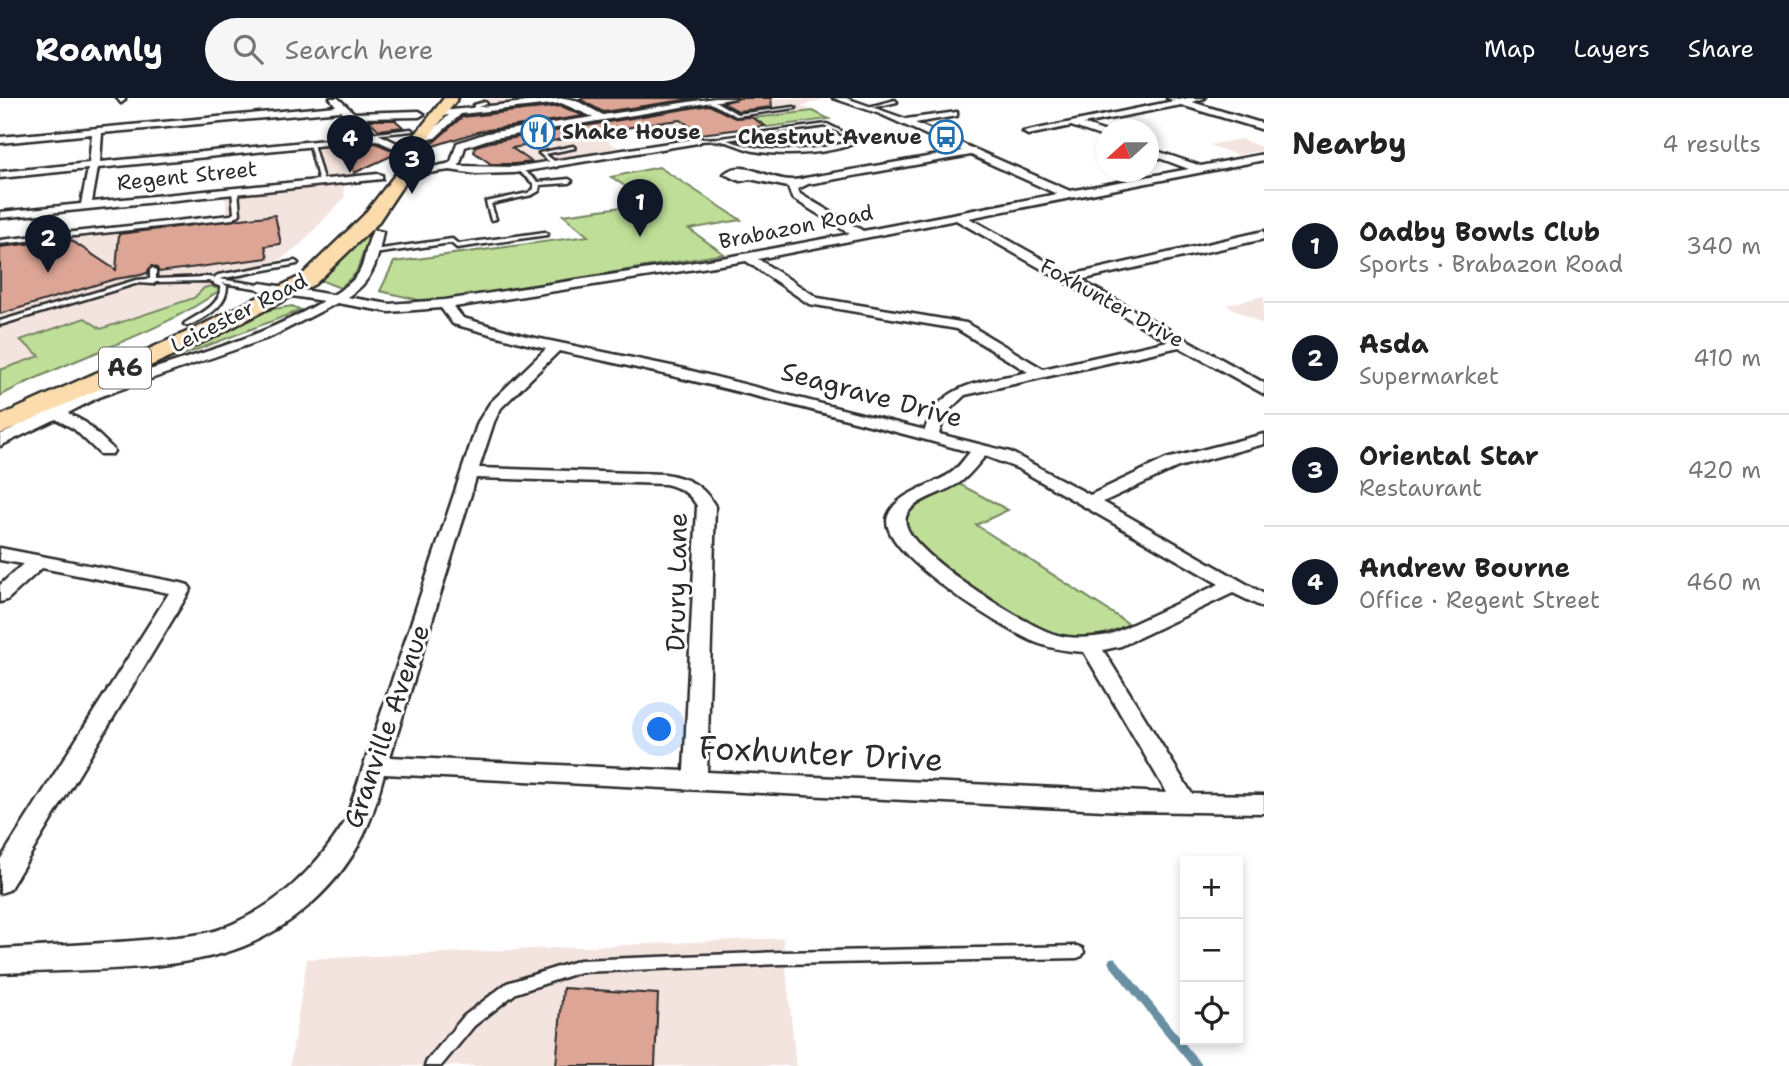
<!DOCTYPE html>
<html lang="en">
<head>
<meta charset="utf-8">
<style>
	body { margin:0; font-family:"Shantell Sans",sans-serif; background:#f6f6f6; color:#222 }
	.controls { position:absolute; right:21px; bottom:21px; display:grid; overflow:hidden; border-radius:0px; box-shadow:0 4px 10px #0003 }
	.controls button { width:63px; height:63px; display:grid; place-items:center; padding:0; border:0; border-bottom:2px solid #e0e0e0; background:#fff; color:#222; font:35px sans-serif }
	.compass { position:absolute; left:1096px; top:21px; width:63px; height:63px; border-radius:50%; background:#fff; box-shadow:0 4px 10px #0003; rotate:249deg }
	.you { position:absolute; left:660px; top:632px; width:24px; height:24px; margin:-18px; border:5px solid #fff; border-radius:50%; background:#1a73e8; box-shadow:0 0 0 10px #1a73e833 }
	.badge { display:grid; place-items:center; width:46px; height:46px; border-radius:50%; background:#111827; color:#fff; font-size:23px; font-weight:700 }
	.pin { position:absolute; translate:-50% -58px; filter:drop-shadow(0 2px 4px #0008) }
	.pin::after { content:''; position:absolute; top:37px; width:24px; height:21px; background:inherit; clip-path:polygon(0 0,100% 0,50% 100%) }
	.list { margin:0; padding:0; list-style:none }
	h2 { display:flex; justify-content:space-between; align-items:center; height:91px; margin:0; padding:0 28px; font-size:30px }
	h2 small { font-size:23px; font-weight:400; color:#767676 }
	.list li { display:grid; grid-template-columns:46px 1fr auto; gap:21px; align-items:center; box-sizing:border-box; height:112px; padding:0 28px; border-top:2px solid #e0e0e0 }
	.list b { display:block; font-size:26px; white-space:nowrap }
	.list p { margin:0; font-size:23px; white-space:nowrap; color:#767676 }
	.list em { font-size:23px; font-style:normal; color:#767676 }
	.icon { flex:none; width:38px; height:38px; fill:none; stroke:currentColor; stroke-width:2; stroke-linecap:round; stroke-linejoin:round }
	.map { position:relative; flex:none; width:1264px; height:968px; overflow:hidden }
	header { display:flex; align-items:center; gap:42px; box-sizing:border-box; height:98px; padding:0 35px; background:#111827; color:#fff }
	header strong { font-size:33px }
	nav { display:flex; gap:38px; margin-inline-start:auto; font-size:24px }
	.search { width:490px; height:63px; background:#f6f6f6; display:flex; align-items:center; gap:18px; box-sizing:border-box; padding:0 24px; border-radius:38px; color:#767676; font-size:26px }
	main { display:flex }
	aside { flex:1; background:#fff }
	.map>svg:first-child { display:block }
	.built { fill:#f4e4df }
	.green { fill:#bfdf98; stroke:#758562; stroke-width:2 }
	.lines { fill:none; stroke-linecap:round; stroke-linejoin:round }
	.stream { stroke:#6890a2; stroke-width:9 }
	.building { fill:#dca595; stroke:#2b2b2b; stroke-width:2 }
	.service-casing { stroke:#2b2b2b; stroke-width:5 }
	.minor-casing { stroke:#2b2b2b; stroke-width:5 }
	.trunk-casing { stroke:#2b2b2b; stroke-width:5 }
	.service { fill:#fff; fill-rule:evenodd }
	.minor { fill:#fff; fill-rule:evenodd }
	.trunk { fill:#fcdcac; fill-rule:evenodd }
	.labels { text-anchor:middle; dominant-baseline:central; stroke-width:6; stroke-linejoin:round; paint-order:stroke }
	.far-poi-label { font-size:21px; font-weight:bold; fill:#2b2b2b; stroke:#fff; text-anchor:start }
	.far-street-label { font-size:21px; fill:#2b2b2b; stroke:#fff }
	.shield { fill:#fff; stroke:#6b6b6b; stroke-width:2 }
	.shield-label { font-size:24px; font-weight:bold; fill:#2b2b2b }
	.street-label { font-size:26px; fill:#2b2b2b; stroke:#fff }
	.near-street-label { font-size:32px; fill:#2b2b2b; stroke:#fff }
</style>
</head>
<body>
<header>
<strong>Roamly</strong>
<div class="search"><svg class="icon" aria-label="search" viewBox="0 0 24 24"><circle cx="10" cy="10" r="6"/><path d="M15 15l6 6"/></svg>Search here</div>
<nav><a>Map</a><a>Layers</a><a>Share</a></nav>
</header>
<main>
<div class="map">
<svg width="1264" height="968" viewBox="0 0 1264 968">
	<rect width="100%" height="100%" fill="#fff"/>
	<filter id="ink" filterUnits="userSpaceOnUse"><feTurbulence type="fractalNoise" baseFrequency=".0143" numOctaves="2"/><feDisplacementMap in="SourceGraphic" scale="14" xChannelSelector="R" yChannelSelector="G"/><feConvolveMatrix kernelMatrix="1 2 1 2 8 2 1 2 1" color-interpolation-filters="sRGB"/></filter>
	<g filter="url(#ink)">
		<path class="built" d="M482,0H709L479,34L435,48H426Z
			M754,0H828L802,8L813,13L731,23L685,33L688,40L678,42L649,28L615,34L622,39L607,43L625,53L498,71L472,52L495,41L612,22L625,17Z
			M1240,41L1264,50V52L1238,57L1209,47Z
			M373,42L379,53L366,71L352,77L318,81L308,49Z
			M342,86L345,99L301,146L281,161L195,207L0,292V140L227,116L225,98Z
			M1264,198V227L1226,207Z
			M783,840L796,968H290L307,861Z"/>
		<path class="green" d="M813,13L829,21L767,29L754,20Z
			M659,69L741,122L689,131L724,156L450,201L419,202L380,193L394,164L588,138L563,117L651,105L611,79Z
			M369,139L356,175L340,190L320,182L363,140Z
			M211,188L220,192C155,239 71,259 0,298V272L40,258L20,242L85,220L101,231L194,200L204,190Z
			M292,208L301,212L144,272L141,271L268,212Z
			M959,386L1008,412L976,427L1129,526C1107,537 1087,543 1062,537C1032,531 896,455 906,420C911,403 944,393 959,386Z"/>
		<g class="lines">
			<path class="stream" d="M1113,864L1197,968"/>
		</g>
		<path class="building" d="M586,0H698L603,14L579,1Z
			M739,0H771L772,9L738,13L723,5Z
			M709,7L735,20L751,19L765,28L701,36L681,22L654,25L512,50L532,64L514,66H491L474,54L476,48L490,44Z
			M561,8L584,18L481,33L427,50L462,19Z
			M368,22H395L403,29L379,32Z
			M376,45L398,55L354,75L349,47Z
			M275,117L281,146L265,148L268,160L159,174L157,170L152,168L147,175L141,177L115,181L0,216V149L69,141L116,172L119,136Z
			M563,890L658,896L655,968H556Z"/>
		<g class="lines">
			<defs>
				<path id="service" d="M1167,0H1173L1183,4L1181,5Z
					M709,2H713L737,16L794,9L796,10L736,18L709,4Z
					M895,2L897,4L871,10L869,9Z
					M485,4L487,6L478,9L477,13H473L474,7Z
					M827,26L861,43C832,56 786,59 754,53C742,51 730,43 718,43C711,42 703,43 696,43L686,32L690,31L699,41L721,40ZM826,28L855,43C812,53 769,57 727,42Z
					M411,31L413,33L371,37L369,36Z
					M309,45L313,46L324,85L319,84Z
					M573,48L575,50L545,56L558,66V68L556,69L539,55Z
					M519,69L538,84L569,81L572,83L569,85L540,87L539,93L532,97L491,106L496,121L491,122L486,104L528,95L534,91V86L517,72L516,71Z
					M235,91L238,93L240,116L233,121L0,146V142L231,117L234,115L232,93Z
					M545,134L548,136L547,137L457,150L451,145L374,156L371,154L374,152L452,141L458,146Z
					M295,163L298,165L297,166L219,181L261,187L264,189L261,191L222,185L227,188C227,209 204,221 187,228L184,226L185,225C199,216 220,208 221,189L214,186V184L207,183L156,184L153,186L138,185L0,227V223L136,182L150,181V172L153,170L156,172V181L207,179L216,180L215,179L218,177Z
					M1077,848L1082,850L1084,854L1082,858L1077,860L782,866L580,874L516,895L474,928L441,968H425L427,963L464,918L507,885L580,862L782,854Z"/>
				<path id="minor" d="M117,0H125V2L121,5Z
					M330,0H338L354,15L419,13L424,16L419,19L360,20L374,34L403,48V52L400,53L376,42L98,70L92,104L378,76L382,77V81L0,120V114L81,106L88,71L0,80V74L89,65L92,36L0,45V39L336,8ZM341,13L367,38L100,64L102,35Z
					M564,0L575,2L603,17L715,0H736L489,41L465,49L459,68L514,69L701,40L703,42L698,45L514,75L476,76L450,72L406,78L401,75L447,66L451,64L457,45L487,35L593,19L561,5L461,16L435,40L416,44V40L429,36L449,17L436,19L431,16L433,14Z
					M833,0H846L906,21L957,14V18L915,25L1070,93L1189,71L1148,56V50L1201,68L1264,56V62L969,120L1071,177L1264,133V141L1080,182L1264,285V296L1179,249L965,297L945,316L939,336L1010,354L1090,397L1166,361L1264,336V346L1178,369L1103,404L1264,496V510L1233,495L1121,548L1103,552L1192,696L1264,697V715L1124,713L384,676C379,693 375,711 368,727C344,786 285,838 224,855C157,874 70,872 0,875V851C51,848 103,846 154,841C176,839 202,838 223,830C276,809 314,773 345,724L478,324L490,305L546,251L453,226L441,210L389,214L337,205L271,239L99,299L68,315L86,325L112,350L114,353L112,356H100L74,331L56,321L0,348V337C31,321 59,304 91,292C168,263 252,246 323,203L261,193L255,189L261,185L333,197C372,173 358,166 373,132L383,134C378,162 373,184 347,199L389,206L445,202L728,159L850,136L792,100L788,89L750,81L740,83L724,76C745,57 774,90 805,80L962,53L880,16ZM971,57L1057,96L863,133L800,96L798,91L808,86ZM956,122L1168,243L1043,271L966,225L818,200L758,161ZM746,163L809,206L957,231L1028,274C985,284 940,283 925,332L676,269L526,238L463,220L454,209ZM559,253C698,282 834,317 970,354C964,361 957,372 948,377C928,389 897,395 888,418C875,453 1008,534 1037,545C1052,551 1068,553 1084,554L1167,695L707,674L715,408C703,387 688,380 665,376L479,370L494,324L501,310ZM985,358L1019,371L1219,486L1109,537C1090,540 1070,542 1051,535C1025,526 896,449 906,419C911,401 950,394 963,382C971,375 978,366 985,358ZM476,380L665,386C679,389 690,395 697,408L684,673L390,659Z
					M1188,0H1205L1192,4L1264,26V32L1181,7L1083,26L1106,34V40L1071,28L1028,37L1023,34Z
					M0,450L181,485L188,487L191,491L9,792L0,795V762L169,495L42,470L7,502L0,504V487L23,466L0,462Z"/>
				<path id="trunk" d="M444,0H458L427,42L414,75L403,87L377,126L315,186L214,239L0,336V318L198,229L301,178L363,118L398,73L411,42Z"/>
			</defs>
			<use href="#service" class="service-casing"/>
			<use href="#minor" class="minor-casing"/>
			<use href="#trunk" class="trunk-casing"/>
			<use href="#service" class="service"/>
			<use href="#minor" class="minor"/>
			<use href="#trunk" class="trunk"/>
		</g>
	</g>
	<defs>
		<symbol id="restaurant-ring" viewBox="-11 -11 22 22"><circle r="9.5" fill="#fff" stroke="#1f6fb2" stroke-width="1.5"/><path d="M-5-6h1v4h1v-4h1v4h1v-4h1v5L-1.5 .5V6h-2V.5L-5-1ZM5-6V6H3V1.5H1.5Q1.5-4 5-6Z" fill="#1f6fb2"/></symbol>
		<symbol id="bus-ring" viewBox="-11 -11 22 22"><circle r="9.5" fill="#fff" stroke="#1f6fb2" stroke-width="1.5"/><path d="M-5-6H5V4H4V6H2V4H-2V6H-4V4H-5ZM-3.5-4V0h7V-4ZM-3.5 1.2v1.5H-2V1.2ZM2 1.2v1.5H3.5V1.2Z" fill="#1f6fb2"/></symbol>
	</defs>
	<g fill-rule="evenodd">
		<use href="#restaurant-ring" x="519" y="15" width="38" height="38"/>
		<use href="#bus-ring" x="927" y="20" width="38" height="38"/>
	</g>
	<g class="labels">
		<g class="far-poi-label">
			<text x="562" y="34">Shake House</text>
			<text x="922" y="39" text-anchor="end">Chestnut Avenue</text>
		</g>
		<g class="far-street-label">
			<text transform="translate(187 78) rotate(-6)">Regent Street</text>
			<text transform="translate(796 129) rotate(-11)">Brabazon Road</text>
			<text transform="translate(1112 205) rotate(29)">Foxhunter Drive</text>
			<text transform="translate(239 215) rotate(-27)">Leicester Road</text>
		</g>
		<rect class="shield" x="99" y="249.5" width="52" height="41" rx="5"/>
		<g class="shield-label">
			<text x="125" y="270">A6</text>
		</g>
		<g class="street-label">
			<text transform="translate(872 296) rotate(15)">Seagrave Drive</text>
			<text transform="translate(676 484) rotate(-89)">Drury Lane</text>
			<text transform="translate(386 628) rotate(-71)">Granville Avenue</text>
		</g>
		<g class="near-street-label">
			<text transform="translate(821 655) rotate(3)">Foxhunter Drive</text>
		</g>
	</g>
</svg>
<div class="controls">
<button>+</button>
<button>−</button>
<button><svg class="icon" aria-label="locate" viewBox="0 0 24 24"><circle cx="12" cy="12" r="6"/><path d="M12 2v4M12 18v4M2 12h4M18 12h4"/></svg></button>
</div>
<svg class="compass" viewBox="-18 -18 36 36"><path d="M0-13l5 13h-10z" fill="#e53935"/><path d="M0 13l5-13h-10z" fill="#767676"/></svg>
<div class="you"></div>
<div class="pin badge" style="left:640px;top:139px">1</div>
<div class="pin badge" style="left:48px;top:175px">2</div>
<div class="pin badge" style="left:412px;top:96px">3</div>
<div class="pin badge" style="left:350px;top:75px">4</div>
</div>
<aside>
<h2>Nearby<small>4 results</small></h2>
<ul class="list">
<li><span class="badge">1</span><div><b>Oadby Bowls Club</b><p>Sports · Brabazon Road</p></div><em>340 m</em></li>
<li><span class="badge">2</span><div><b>Asda</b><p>Supermarket</p></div><em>410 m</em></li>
<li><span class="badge">3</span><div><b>Oriental Star</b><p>Restaurant</p></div><em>420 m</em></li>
<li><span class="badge">4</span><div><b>Andrew Bourne</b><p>Office · Regent Street</p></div><em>460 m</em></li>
</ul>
</aside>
</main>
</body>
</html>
